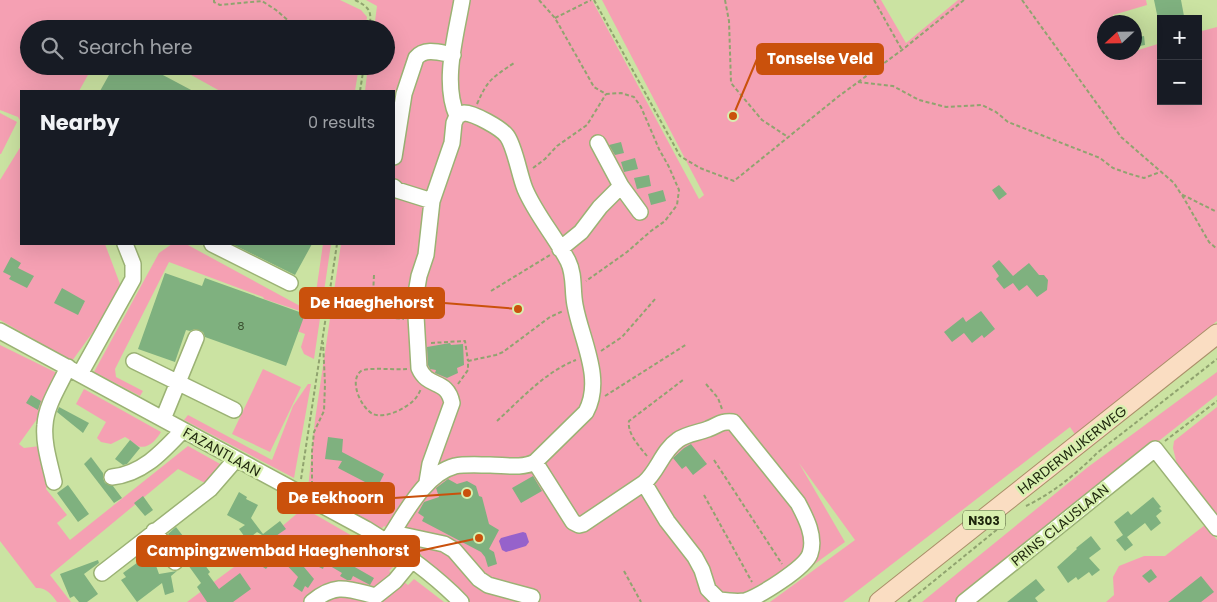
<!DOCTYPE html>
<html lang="en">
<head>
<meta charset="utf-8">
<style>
	body { margin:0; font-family:Poppins,sans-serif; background:#20242c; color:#f1f3f6 }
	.controls { position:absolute; right:15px; top:15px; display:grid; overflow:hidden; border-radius:0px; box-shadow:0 5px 20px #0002 }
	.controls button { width:45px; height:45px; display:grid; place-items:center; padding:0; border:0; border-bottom:1px solid #363941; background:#171b24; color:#f1f3f6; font:25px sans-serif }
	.compass { position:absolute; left:1097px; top:15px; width:45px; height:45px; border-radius:50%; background:#171b24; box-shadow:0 5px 20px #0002; rotate:248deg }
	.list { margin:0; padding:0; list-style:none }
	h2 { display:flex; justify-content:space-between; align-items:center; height:65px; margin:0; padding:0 20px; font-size:21px }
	h2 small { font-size:16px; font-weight:400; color:#9ea1a6 }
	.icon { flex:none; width:28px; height:28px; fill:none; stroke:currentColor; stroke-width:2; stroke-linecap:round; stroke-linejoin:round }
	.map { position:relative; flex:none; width:1217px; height:602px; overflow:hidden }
	.search { position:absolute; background:#171b24; box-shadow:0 5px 20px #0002; left:20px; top:20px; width:375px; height:55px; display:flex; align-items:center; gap:12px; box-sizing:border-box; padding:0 18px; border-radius:28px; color:#9ea1a6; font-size:19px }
	.panel { position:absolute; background:#171b24; box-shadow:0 5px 20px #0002; left:20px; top:90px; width:375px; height:155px; border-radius:0px }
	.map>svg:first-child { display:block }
	.green { fill:#f5a0b3 }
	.water { fill:#9662cb }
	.building { fill:#7fb17f }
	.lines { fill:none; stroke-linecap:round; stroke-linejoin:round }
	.minor-casing { stroke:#9bb274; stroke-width:18 }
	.major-casing { stroke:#aa8f69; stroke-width:21 }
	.path { stroke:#90a36f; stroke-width:2; stroke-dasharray:4 2.5; stroke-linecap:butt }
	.minor { stroke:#fff; stroke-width:15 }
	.major { stroke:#faddc2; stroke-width:19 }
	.labels { text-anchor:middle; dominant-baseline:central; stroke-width:5; stroke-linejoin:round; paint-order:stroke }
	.number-label { font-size:11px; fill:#36492a }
	.shield { fill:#d8f0af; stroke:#56633e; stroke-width:1 }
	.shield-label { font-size:12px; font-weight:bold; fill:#1e260d }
	.street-label { font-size:14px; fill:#1e260d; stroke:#d8f0af }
	.leader { fill:none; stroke:#ca510c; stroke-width:2 }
	.callout-dot { fill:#ca510c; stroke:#d8f0af; stroke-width:2 }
	.callout { fill:#ca510c; stroke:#ca510c; stroke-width:2 }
	.callout-label { font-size:15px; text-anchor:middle; font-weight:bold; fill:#fff }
</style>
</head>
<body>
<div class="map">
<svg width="1217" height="602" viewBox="0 0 1217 602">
	<rect width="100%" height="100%" fill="#cbe3a2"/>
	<path class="green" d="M0,0H340L361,10L367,17L365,29H29V66H93L79,91H21V122L18,117L0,110Z
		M366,0H592L699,199L704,195L602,0H881L906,43L958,0H1146L1147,5L1113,15L1114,22H1104V52L1120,53V55L1134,52L1135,51L1161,43V101H1198V32L1217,27V321L1076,436L1070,427L843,602H770L855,540L799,463L845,542L762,602H470L417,551L416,547L384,526L381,529L308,489L315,420L341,244H394V91H365L368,66H386V29H374L377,6Z
		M175,66H359L355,91H220Z
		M0,113L17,122L1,154H0Z
		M21,146V244H105L120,284L106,314L72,361L0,320V180Z
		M172,244H186L313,313L323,244H331L314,359L304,354L301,347L305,334L297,331L303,312L264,299L263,297L169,262L115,369L116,377L143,391L140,396L94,372L159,253Z
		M0,345L57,373L45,396L37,419L19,444L24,448L40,446L48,483L46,489L67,515L57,523L70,540L188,446L222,465L205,483L178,469L50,575L71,602H57C52,595 46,587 36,588L0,541Z
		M263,369L301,387L270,452L232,434Z
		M1217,372V395L955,602H922L1088,467Z
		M308,384H311L294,478L184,420L188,415L272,460L293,406Z
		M84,389L161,432C157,439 148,450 138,446C133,444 130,439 125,437L111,444L101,442L97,438L106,422L76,404Z
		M1217,407V518L1177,465L1173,448L1174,441Z
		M300,511L304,514L309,511L361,541L396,564L389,571L408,585L414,579L444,602H187L238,564Z
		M1205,525L1217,540V602H1106L1114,595L1113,577L1119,566L1144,556H1165Z"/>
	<path class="water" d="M523,532L526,533L529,542L526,546L506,552L502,550L499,541L501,538Z"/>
	<path class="building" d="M1154,0H1181L1184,16L1174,19H1158Z
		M1144,36L1145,45L1134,47V38Z
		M114,66H146L193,91H100Z
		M621,142L624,153L615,155L609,145Z
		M635,158L638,169L624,172L621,162Z
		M649,175L651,186L637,189L634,178Z
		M999,185L1007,194L999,200L992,190Z
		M663,190L666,201L651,205L648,194Z
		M232,244H312L295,275Z
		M11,257L21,263L18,268L34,276L27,288L9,279L11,276L3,272Z
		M999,260L1013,276L1029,263L1039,275H1044L1048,280L1047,290L1037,297L1027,285L1019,291L1013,283L1004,289L996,279L999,276L992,266Z
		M165,273L202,286L205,278L305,314L286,366L205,337L203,332L195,329L190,331L186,330L175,362L138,349Z
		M62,288L85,301L78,315L54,303Z
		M981,311L995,329L984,338L982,335L972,343L964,333L952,342L944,332L963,317L966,322Z
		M450,343L451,345L463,344L464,365L457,368L458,373L447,378L435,373L436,370L430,369L428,365L427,347Z
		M31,395L41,401L38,410L26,403Z
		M59,407L89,423L83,433L57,412Z
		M328,437L343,439L342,452L384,474L380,482L390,487L386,496L363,485L365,482L338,468L342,461L325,459Z
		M130,440L140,448L127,464L123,465L115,459Z
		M691,444L707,464L693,475L686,466L682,469L673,458L684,448Z
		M91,457L103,473V478L105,483L113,486L122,498L114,503L84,464Z
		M533,476L542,491L521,503L512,488Z
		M448,479L457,484L467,481L476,486L479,496L482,497L489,524L499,530L489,549L494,552L497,564L488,567L485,557L481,552L422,521L424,517L418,513L424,502L439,497L436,488Z
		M68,485L89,514L78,522L57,493Z
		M239,492L247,497L246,499L258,505L251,518L263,534L280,521L286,529L263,545L258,538L262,535L257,532L247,540L239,529L245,525L227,515Z
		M143,496L153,510L145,516L134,503Z
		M1153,497L1161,507L1159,508L1162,511L1156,516L1161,523L1151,531L1145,523L1127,537L1133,545L1125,551L1116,540L1123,535L1114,522L1128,511L1131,515Z
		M176,527L183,536L174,542L168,534Z
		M1091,536L1101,549L1089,558L1100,570L1092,576L1089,572L1078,580L1076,577L1068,583L1057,567L1077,549L1076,548Z
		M268,546L276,556L266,569L255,562Z
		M291,546L297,552L294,555L314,579L308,588L305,586L302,592L293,586L298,577L279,557Z
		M150,549L159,574L177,571L171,576L174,592L165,595L162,583L137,602L121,580L126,577L123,573L141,560L139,556Z
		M326,550L353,562V566L374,578L370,585L353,576L351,580H347L340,576L342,573L325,563L323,569L313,564L319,552L324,554Z
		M199,557L210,572L208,574L219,589L240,573L251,589L233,602H207L197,587L201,583L188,565Z
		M98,560L99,563L84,574L98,594L87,602H79L74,596L70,598L60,574Z
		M1151,569L1157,577L1149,583L1142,576Z
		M1201,576L1214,592L1201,602H1168Z
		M1036,579L1045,590L1035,598L1038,602H1007Z"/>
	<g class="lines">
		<defs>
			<path id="minor" d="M457,116C442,82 456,36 462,0
				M394,157L404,94L416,58C425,47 441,53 453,55
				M621,186L640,212
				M394,187L397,190L432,201
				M212,244L290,283
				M560,249L581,232L600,207L621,186L598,143
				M0,331L366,529C400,550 433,573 461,602
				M134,361L234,410
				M80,374L133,279V264L125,244
				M163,419L196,338
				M112,477C143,474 163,451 183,430
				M54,482C50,464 43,443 45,425C46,405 60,385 68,367
				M427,482L430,464L452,403C447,378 428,389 419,368L415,299L419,276L426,255L432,201L452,143L454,123L457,116C458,116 463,113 464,113C474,113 501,128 507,136C515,147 519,174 525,189C536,215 555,236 568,261C575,275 572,290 575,305C581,339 604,379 586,412L535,462L573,522L579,525L583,524L644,483C658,471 662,451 678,440C686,434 698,433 708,429C719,425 720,421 733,422L798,503C806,518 816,537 810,554C805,568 760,596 745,601C737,602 727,601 719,600L708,589L702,570L695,557L667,521L644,483
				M154,531L172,555L175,562
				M393,533L444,544L454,550L479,579L488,585L532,597
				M387,541C404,516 424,474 455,466C465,464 479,465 490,465C504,465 522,469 535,462
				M102,573L210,489L236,459
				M312,602C336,582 348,589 376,596L395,581L413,559
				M964,602L1155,449L1217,528"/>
			<path id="major" d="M879,602L1217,334"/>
		</defs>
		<use href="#minor" class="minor-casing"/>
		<use href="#major" class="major-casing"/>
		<path class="path" d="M214,0V2L220,5L262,1L276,10L298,29
			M355,0C371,8 372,12 369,29
			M539,0L555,18L594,87L606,94L621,93L634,97L641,107L659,149L669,167L679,190L677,205L665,221L651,231L627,252L586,281
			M594,0L680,156L700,168L734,181L839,96L902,50L964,0
			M725,0L729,21L731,83L762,120L788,137
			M874,0L902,50
			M1022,0L1121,137L1174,183L1181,194L1217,212
			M555,18L591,0
			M858,82L893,86L919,100L946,107L982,105L996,112L1008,122L1100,158L1113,168L1130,174L1144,178L1160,172
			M360,91L364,66
			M477,104C488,79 492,78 514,63
			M533,168L545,159L557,146L587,125L606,94
			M1182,195L1209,242L1217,249
			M374,275L372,316L404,319
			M491,291L550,255
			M431,343L465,341L468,361
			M601,351L622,337L656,298
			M407,369C396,370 367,367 361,371C348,381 362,409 373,414C385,419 404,409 412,402C416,399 419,393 421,389
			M458,384L468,370V361L496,355L503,352L550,317L563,311
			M706,384L718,398L722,409
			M605,396L687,344
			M497,421C521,399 545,372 576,360
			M1165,441L1217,401
			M647,456C640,447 627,434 629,421L683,380
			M714,460L782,564
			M301,479L337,244
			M312,485V451L314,432L324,411L325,384L323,342
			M704,495L752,582
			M1026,506C1053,493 1076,474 1097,453L1217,359
			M624,571L641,602
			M908,602L1005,523"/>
		<use href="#minor" class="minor"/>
		<use href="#major" class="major"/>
	</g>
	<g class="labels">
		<g class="number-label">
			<text x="241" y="326">8</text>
		</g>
		<rect class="shield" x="963" y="510.5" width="42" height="19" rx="4"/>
		<g class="shield-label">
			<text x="984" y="520">N303</text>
		</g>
		<g class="street-label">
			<text transform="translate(1072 450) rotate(-38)">HARDERWIJKERWEG</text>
			<text transform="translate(222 452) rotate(29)">FAZANTLAAN</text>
			<text transform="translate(1060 525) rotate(-39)">PRINS CLAUSLAAN</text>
		</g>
	</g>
	<path class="leader" d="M733 116L757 59M518 309L444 303M467 493L394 498M479 538L419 551"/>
	<g class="callout-dot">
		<circle cx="733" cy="116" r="5"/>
		<circle cx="518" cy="309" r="5"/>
		<circle cx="467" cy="493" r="5"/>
		<circle cx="479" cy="538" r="5"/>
	</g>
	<g class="callout">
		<rect x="757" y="44" width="126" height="30" rx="5"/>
		<rect x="300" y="288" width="144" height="30" rx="5"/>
		<rect x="278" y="483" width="116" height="30" rx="5"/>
		<rect x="137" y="536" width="282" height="30" rx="5"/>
	</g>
	<g class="callout-label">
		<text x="820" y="64">Tonselse Veld</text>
		<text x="372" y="308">De Haeghehorst</text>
		<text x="336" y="503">De Eekhoorn</text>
		<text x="278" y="556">Campingzwembad Haeghenhorst</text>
	</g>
</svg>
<div class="controls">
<button>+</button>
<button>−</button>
</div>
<svg class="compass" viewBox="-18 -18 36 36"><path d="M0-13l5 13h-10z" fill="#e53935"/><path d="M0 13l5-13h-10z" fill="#9ea1a6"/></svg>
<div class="search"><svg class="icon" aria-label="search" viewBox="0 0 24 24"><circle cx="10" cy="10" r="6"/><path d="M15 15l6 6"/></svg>Search here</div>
<section class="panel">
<h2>Nearby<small>0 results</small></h2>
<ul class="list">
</ul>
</section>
</div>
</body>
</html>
